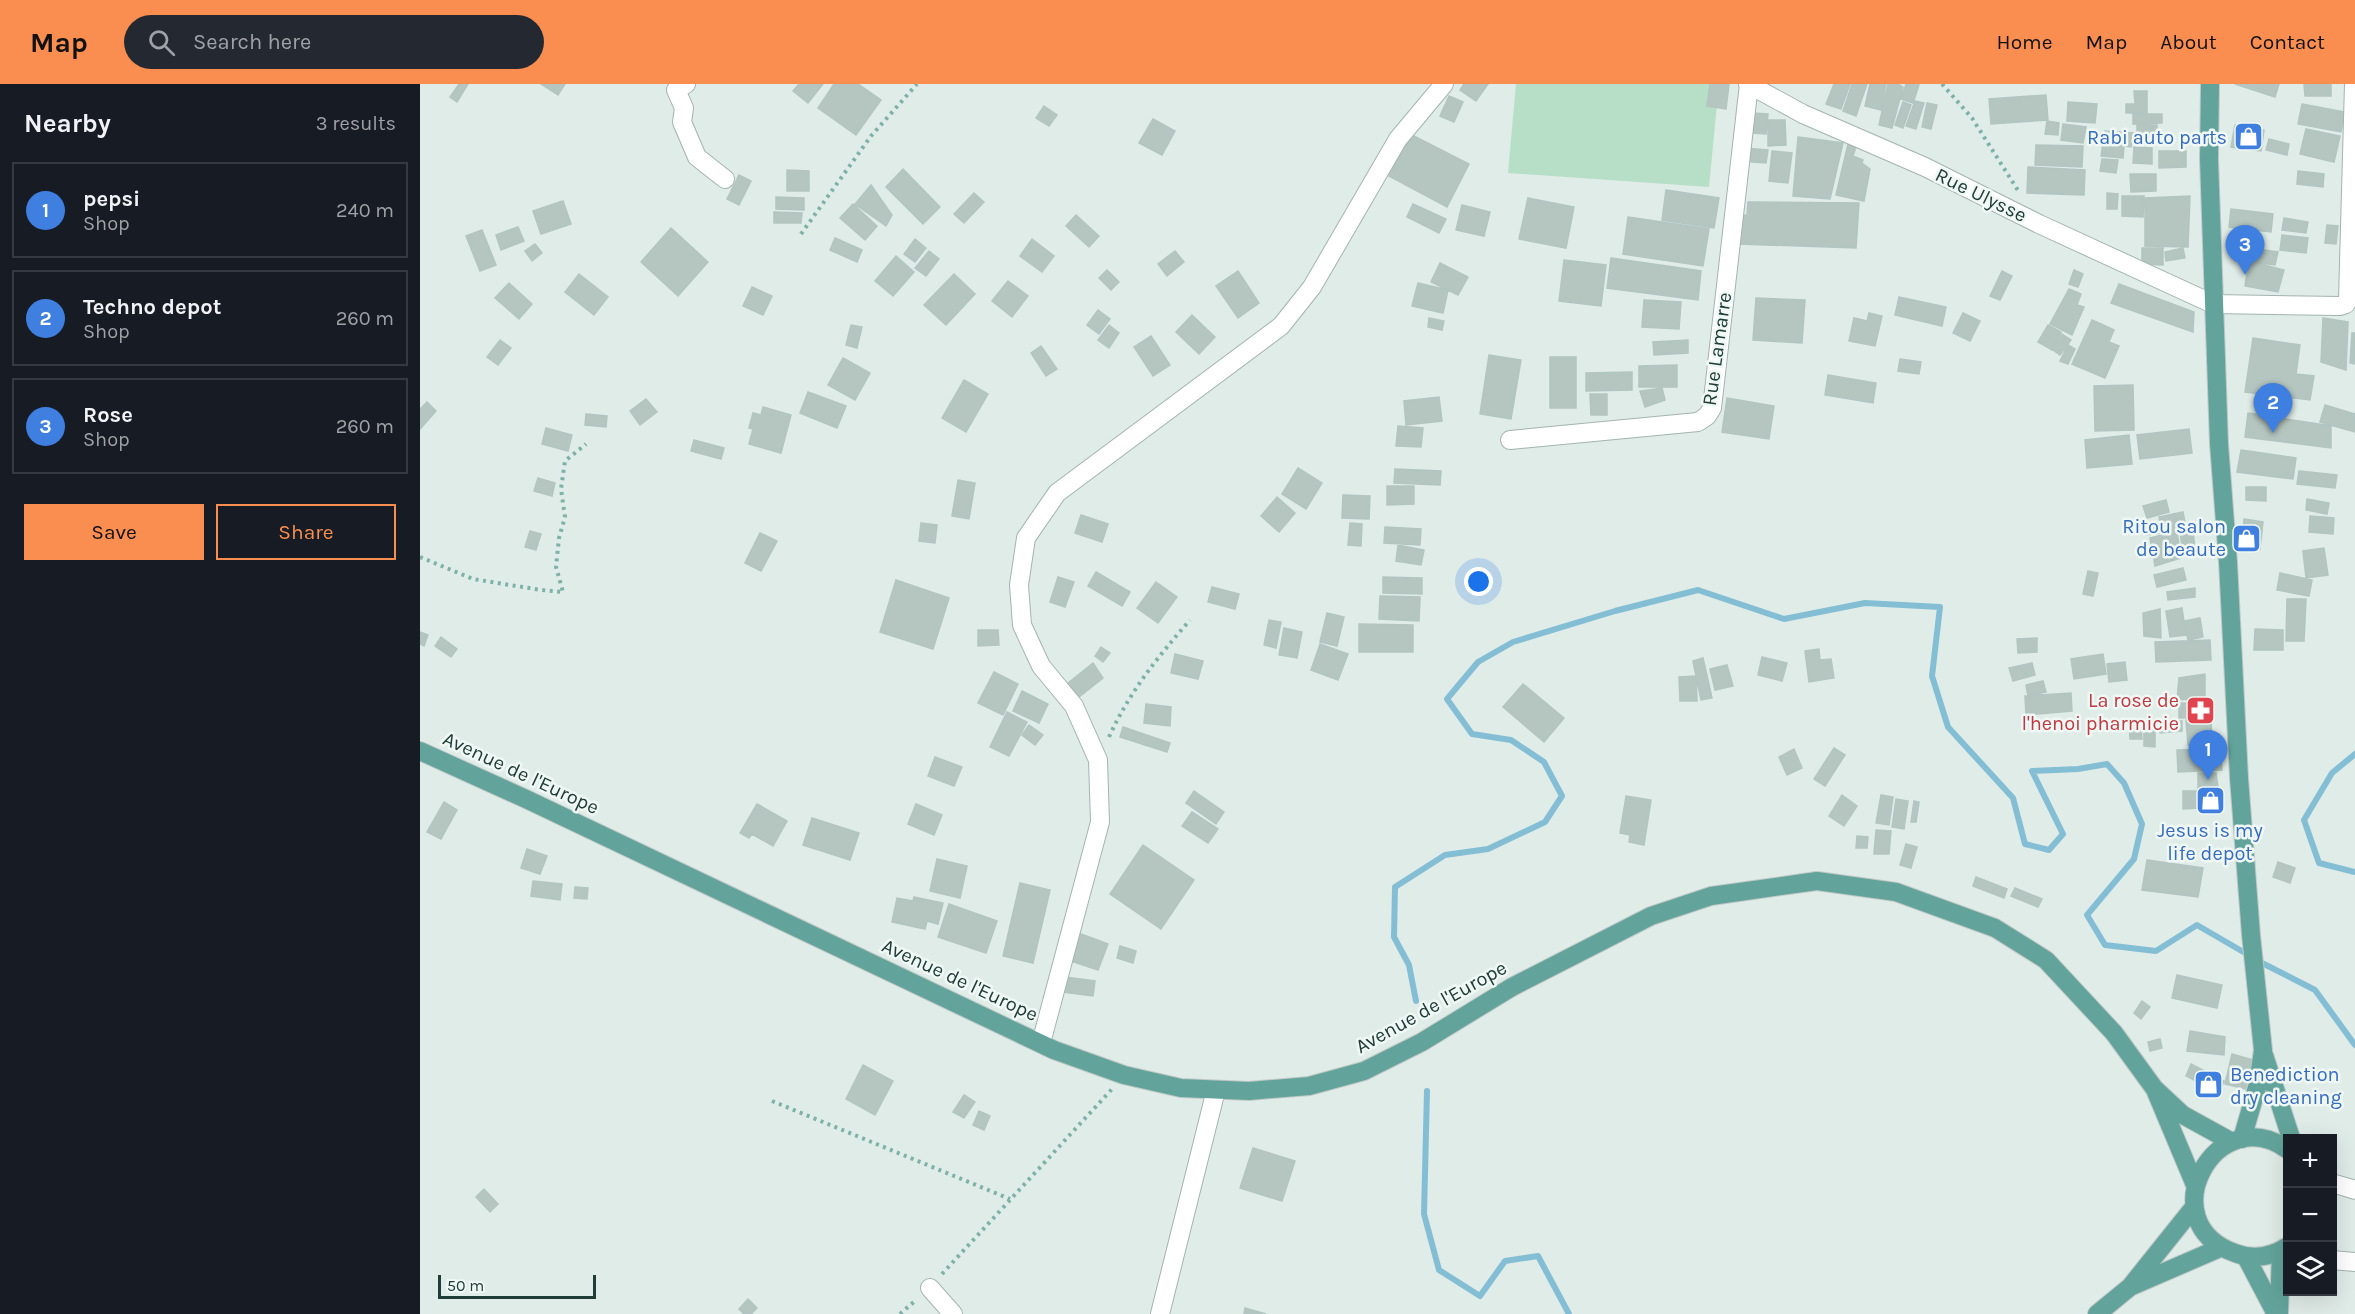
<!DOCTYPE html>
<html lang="en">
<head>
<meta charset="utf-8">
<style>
	body { margin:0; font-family:Karla,sans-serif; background:#242831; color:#f1f3f6 }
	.controls { position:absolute; right:18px; bottom:18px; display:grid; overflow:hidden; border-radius:0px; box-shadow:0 6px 24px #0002 }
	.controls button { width:54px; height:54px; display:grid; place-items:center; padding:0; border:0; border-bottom:2px solid #363941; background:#171b24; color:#f1f3f6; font:30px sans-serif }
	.scale { position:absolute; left:18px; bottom:15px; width:158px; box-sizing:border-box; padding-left:6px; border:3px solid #203d38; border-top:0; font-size:16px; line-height:21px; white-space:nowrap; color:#203d38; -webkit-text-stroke:4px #f0f8f5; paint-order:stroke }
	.you { position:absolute; left:1059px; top:498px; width:21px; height:21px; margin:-15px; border:4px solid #fff; border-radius:50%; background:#1a73e8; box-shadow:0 0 0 9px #1a73e833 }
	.badge { display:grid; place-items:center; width:39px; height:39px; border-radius:50%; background:#f98e50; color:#fff; font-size:20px; font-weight:700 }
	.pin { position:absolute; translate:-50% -50px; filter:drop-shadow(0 2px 3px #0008) }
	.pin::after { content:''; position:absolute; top:32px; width:21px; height:18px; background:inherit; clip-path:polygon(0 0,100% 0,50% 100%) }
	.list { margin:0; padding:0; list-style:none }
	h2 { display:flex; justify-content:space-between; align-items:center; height:78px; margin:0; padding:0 24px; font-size:26px }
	h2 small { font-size:20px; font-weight:400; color:#9ea1a6 }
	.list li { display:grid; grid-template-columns:39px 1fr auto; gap:18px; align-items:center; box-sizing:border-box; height:96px; margin:0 12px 12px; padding:0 12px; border:2px solid #363941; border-radius:0px }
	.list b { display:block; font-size:22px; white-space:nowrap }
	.list p { margin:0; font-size:20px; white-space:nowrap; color:#9ea1a6 }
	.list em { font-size:20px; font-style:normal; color:#9ea1a6 }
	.actions { display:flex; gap:12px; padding:18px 24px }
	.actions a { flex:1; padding:14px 0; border:2px solid #f98e50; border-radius:0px; text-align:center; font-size:21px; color:#f98e50 }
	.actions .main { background:#f98e50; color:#111 }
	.icon { flex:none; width:33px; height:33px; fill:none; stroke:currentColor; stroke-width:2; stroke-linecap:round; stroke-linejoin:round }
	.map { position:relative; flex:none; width:1935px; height:1230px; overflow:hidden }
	header { display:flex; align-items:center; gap:36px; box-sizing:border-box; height:84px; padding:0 30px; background:#f98e50; color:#111 }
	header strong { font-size:28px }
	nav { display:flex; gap:33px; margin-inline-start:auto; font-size:21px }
	.search { width:420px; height:54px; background:#242831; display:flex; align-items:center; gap:15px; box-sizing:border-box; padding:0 21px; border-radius:33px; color:#9ea1a6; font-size:22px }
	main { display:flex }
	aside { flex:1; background:#171b24 }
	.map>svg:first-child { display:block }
	.green { fill:#b7dec6 }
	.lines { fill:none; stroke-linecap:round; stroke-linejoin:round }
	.stream { stroke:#84bed4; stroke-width:6 }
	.building { fill:#b5c6c1; stroke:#b2c5c0; stroke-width:1.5 }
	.minor-casing { stroke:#a3b4b0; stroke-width:20 }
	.major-casing { stroke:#c1c9c7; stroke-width:20 }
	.path { stroke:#7eb1a7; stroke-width:4; stroke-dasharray:3 4.5; stroke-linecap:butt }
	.minor { stroke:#fff; stroke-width:18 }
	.major { stroke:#62a49b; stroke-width:18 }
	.labels { text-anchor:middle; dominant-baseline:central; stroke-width:5; stroke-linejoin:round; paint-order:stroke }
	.shop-label { font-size:20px; fill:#366cbe; stroke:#f0f8f5; text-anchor:end }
	.street-label { font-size:20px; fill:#203d38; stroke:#f0f8f5 }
	.health-label { font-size:20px; fill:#be3a42; stroke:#f0f8f5; text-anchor:end }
</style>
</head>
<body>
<header>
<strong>Map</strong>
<div class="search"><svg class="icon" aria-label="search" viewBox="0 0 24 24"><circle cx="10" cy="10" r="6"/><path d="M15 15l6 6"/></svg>Search here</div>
<nav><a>Home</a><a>Map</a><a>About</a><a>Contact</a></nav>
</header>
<main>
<aside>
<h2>Nearby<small>3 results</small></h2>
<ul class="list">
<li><span class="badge" style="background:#3f7fe0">1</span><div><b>pepsi</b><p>Shop</p></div><em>240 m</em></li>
<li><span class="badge" style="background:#3f7fe0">2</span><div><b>Techno depot</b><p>Shop</p></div><em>260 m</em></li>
<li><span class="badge" style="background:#3f7fe0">3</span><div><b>Rose</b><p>Shop</p></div><em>260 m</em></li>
</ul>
<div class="actions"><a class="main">Save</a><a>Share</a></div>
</aside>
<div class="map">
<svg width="1935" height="1230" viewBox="0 0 1935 1230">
	<rect width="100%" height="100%" fill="#e0ece8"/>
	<path class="green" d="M1096,0H1299L1289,103L1088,89Z"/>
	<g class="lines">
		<path class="stream" d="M1935,670L1912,689L1884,736L1899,779L1935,788
			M996,917L989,881L974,853L975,803L1025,771L1068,765L1125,738L1142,712L1124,678L1091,656L1052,650L1027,615L1058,578L1093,558L1195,527L1278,506L1364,535L1445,519L1520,523L1512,592L1528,643L1593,714L1605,760L1629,766L1643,750L1612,687L1658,685L1687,680L1704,699L1722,740L1714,775L1667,831L1685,861L1736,867L1777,841L1844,880L1895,906L1935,961
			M1007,1007L1004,1130L1019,1186L1060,1212L1085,1177L1118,1172L1149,1230"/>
	</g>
	<path class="building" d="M39,0H48L37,18L30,13Z
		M121,0H145L138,11Z
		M379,0H403L388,19L373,7Z
		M414,0H438L461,16L436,51L398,24Z
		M1044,0H1068L1056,17L1040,6Z
		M1290,0H1309L1306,25L1287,22Z
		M1414,0H1430L1421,25L1406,20Z
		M1432,0H1447L1436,32L1423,27Z
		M1450,0H1466L1461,26L1445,22Z
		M1468,0H1478L1483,3L1472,44L1459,41Z
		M1486,0L1499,1L1493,19L1481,15Z
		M1815,0H1859L1855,13Z
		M1884,0H1911V12H1885Z
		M1714,7H1727V29H1706V20H1715Z
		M1626,11L1628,36L1571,40L1569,15Z
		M1029,12L1043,18L1034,38L1020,32Z
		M1495,17L1504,19L1496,45L1486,42Z
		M1483,18L1491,21L1483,44L1475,41Z
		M1648,18L1677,20L1675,39L1647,37Z
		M1507,19L1517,21L1511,45L1502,43Z
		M1882,20L1925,28L1921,48L1878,40Z
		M624,22L637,31L629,42L616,34Z
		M1333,29L1348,30L1346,50L1332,49Z
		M1713,30H1742V39L1713,40Z
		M733,35L755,47L742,71L719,59Z
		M1348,36H1365L1366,61L1348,62Z
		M1627,37L1639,39L1638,51L1625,50Z
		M1643,40L1666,43L1663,59L1641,56Z
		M1717,41H1737V59H1717Z
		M1815,41L1844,46L1841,67L1811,63Z
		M1886,45L1920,52L1914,78L1880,70Z
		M1685,47L1714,49L1711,63L1704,62L1703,74L1681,72Z
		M988,49L1049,80L1027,123L967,91Z
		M1378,53L1423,59L1410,115L1373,112Z
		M1849,55L1869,60L1867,71L1846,66Z
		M1428,60L1436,63L1433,72L1443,76L1442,79L1450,85L1444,117L1416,111Z
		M1616,61L1663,62L1662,83L1615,81Z
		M1714,63L1732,64V80L1713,79Z
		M1323,64L1348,66L1346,79L1321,77Z
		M1352,67L1372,69L1368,99L1349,97Z
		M1739,67H1766V83L1739,84Z
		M1682,75L1698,76L1696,89L1680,87Z
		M1608,83L1665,86L1664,111L1607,109Z
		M483,85L520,123L503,140L466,103Z
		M367,86L389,87V107H367Z
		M1878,87L1904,90L1903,103L1877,100Z
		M1710,90H1736V107L1711,108Z
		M319,91L331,97L319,121L307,115Z
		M451,101L472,131L466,142L435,120Z
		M1246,106L1299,114L1294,144L1242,136Z
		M554,109L564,118L544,139L534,130Z
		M1687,109L1698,110L1697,125H1687Z
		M1702,112H1724L1723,133L1702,132Z
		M1770,112L1768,163L1725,162V114Z
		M356,113L384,114V126L356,125Z
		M1108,114L1154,123L1146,164L1099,155Z
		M143,117L151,140L121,150L113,127Z
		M1328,118L1439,119L1436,164L1319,160L1318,132L1327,131Z
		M433,120L457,142L445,156L420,134Z
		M993,120L1026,135L1019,149L987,133Z
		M1042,121L1070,128L1064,152L1036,146Z
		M1811,125L1853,130L1851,148L1809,143Z
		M354,128L382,129L381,139H354Z
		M656,131L679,152L669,163L646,142Z
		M1208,133L1289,145L1283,182L1203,170Z
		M1864,134L1888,138L1886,149L1862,146Z
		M1907,141L1918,142L1916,160L1905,159Z
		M98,143L104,157L81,166L76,151Z
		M251,144L288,178L258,212L221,178Z
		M62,146L76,181L60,187L46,152Z
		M1862,151L1888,154L1886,169L1860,166Z
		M415,154L442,166L437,178L410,166Z
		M495,155L506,164L495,178L484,170Z
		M612,155L634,172L622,188L600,172Z
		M115,160L122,169L112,177L105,167Z
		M1722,164H1743V181L1722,180Z
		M1763,164L1765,174L1746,177L1745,168Z
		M1837,165L1858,168L1855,181L1835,178Z
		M509,167L519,175L506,192L495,184Z
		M755,167L764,178L747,192L738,180Z
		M476,172L494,188L473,212L455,197Z
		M1191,174L1281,187L1278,216L1187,204Z
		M1144,176L1186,181L1181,222L1139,217Z
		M1829,177L1864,186L1858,208L1825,202Z
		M1020,179L1048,193L1038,211L1011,198Z
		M687,186L699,198L691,206L679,194Z
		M1654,186L1663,190L1658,203L1649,200Z
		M818,187L839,219L818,234L796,202Z
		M1582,187L1592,192L1580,216L1570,212Z
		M159,190L188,213L174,231L145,208Z
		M534,190L555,210L526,241L504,221Z
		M588,197L608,212L592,233L572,217Z
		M89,199L112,220L99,235L75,214Z
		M998,199L1028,206L1023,229L992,222Z
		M1699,200L1774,228L1773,248L1691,219Z
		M332,203L352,212L343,231L323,222Z
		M1649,205L1661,210L1657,221L1664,223L1652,251L1630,240Z
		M1479,213L1526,223L1522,242L1475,231Z
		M1336,214L1385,216L1382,259L1333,256Z
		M1224,216L1261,218L1259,245L1222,243Z
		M678,226L690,235L679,250L667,241Z
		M1449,229L1462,232L1455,262L1429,257L1434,234L1447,237Z
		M1543,229L1560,237L1550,257L1533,249Z
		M772,231L795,253L779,270L756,248Z
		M1009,234L1024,237L1022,246L1008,243Z
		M1903,234L1928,238L1926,286L1901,278Z
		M1672,236L1694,246L1689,258L1699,262L1685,294L1652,280Z
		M431,241L442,243L437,264L426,261Z
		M689,241L699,249L689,264L678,256Z
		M1628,241L1641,248L1632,266L1618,258Z
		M1932,249H1935V280L1930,279Z
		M1642,250L1651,256L1640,271L1633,266Z
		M731,252L750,281L733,292L714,263Z
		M1833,254L1880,261L1876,290L1894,292L1890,316L1825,308Z
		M80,256L91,264L78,281L67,273Z
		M1268,256V269L1234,271L1233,258Z
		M1648,261L1655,265L1648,280L1640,277Z
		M621,262L637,285L626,292L611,269Z
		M1069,271L1101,276L1091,335L1060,330Z
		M1130,273H1156V324H1130Z
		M423,274L450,289L435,316L408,301Z
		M1480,275L1501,278L1499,290L1478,287Z
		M1257,281V303H1219V282Z
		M1212,288V306L1166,307V289Z
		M1408,291L1456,299L1453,319L1405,311Z
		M544,296L568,310L546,348L522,334Z
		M1713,301L1714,346L1675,347L1674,302Z
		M1242,304L1245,316L1225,323L1220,307Z
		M388,308L426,322L417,344L380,329Z
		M1170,310H1187V331H1171Z
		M1019,313L1022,337L986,341L984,317Z
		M1307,314L1354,322L1349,355L1302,348Z
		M226,315L237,328L220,341L210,327Z
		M7,318L16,327L0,345V325Z
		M1905,321L1935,330V348L1900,338Z
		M343,323L371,331L361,369L329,360L333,345L329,344L333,329L341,331Z
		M1828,329L1911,342V364L1825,353Z
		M166,330L187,332L186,343L165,341Z
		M978,342L1003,344L1001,363L976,362Z
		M126,344L152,351L148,367L122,360Z
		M1769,345L1772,369L1720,375L1717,351Z
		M1709,351L1712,380L1667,384L1665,356Z
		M274,356L304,364L301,375L271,367Z
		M1821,366L1876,374L1873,395L1817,388Z
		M878,384L902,399L886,425L862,410Z
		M975,385L1021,387L1020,401L974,399Z
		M1879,387L1917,391L1915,404L1877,400Z
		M118,394L135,399L132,412L114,407Z
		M538,396L555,399L549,435L532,432Z
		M967,402H994V420L967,421Z
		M1826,403H1846V417L1826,416Z
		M923,411L950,412L949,435L922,434Z
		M857,413L875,429L859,448L841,432Z
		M1887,415L1909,419L1907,430L1886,426Z
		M1746,416L1749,428L1727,434L1723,422Z
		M1763,428L1766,444L1742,449L1739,433Z
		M661,431L688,440L682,458L655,449Z
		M1890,432L1914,434L1913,450L1889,448Z
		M1824,435L1843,438L1840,465L1821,463Z
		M501,439L517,441L515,459L499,457Z
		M930,439L942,440L941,462L928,461Z
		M1738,439L1740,449L1726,451L1724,442Z
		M965,443L1001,445L1000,461L964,459Z
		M1773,446L1775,467L1763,469L1760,448Z
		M110,447L121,450L116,466L105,463Z
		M1757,447L1761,474L1735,482L1730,454Z
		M340,449L357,457L341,487L325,479Z
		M978,461L1004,466L1001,481L976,477Z
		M1904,464L1908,491L1886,494L1883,467Z
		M1763,484L1766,496L1737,503L1734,491Z
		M1668,487L1678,489L1673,512L1663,510Z
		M676,488L710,508L702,522L668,502Z
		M1860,489L1892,496L1889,512L1857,506Z
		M638,493L654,498L645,523L630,518Z
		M963,493L1002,494V510L963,509Z
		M476,496L529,514L513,565L460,548Z
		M736,498L757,513L738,539L717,524Z
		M792,503L819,510L815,525L788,518Z
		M1775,504V513L1748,516L1747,508Z
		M960,512L1000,513L999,537L959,535Z
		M1867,515H1886L1884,557H1866Z
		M1762,524L1766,551L1750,553L1746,527Z
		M1740,525L1741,554L1724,552L1723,529Z
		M907,529L924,533L917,562L900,558Z
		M1780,534L1783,553L1768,556L1764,537Z
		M849,536L861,538L856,564L844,561Z
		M939,540L993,541V568H939Z
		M864,544L882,548L877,574L859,571Z
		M1835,545L1863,546V566H1834Z
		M558,546H578L579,561L558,562Z
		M0,548L8,551L4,562L0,560Z
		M21,553L37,565L31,573L15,562Z
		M1617,554V568L1598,569L1597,555Z
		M1790,556L1791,576L1736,578L1735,558Z
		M900,560L928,570L918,596L891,586Z
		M681,563L690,569L683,578L675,572Z
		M1399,565L1400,576L1411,575L1414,594L1389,598L1385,567Z
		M755,570L783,577L778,595L751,589Z
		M1683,570L1686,590L1654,595L1651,575Z
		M1342,573L1367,579L1362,597L1338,591Z
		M1283,574L1292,614L1281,616L1273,577Z
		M1705,578L1707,596L1689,598L1687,580Z
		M673,579L683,594L659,613L648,599Z
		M1612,579L1615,591L1593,597L1589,584Z
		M1307,581L1313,602L1295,606L1290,585Z
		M574,588L598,600L583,631L558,619Z
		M1785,590V614L1757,616L1759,594Z
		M1276,592L1277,617H1260L1259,593Z
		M1623,597L1626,608L1608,612L1606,601Z
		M1103,600L1144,634L1124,658L1083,623Z
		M602,607L628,620L619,639L593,627Z
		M1651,609L1652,627L1606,631L1605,612Z
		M1759,619L1792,620L1793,633L1759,634Z
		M726,620L751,623L750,642L724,639Z
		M587,628L607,638L589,672L570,663Z
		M1766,636H1791L1792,660L1768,661Z
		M1762,637V647L1740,649L1739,638Z
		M1709,638H1721L1722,655H1710Z
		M1724,638H1735V663L1724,662Z
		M609,641L623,651L615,661L602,651Z
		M703,643L750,659L747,668L700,653Z
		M1414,664L1425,671L1405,702L1394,695Z
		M1374,665L1382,684L1367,691L1359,673Z
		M1800,665L1802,686L1758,688L1757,666Z
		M515,673L542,683L534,702L508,692Z
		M1778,689H1796L1798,703L1778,705Z
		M774,707L804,728L796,740L766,719Z
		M1763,707H1798V723L1763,725Z
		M1422,711L1437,722L1424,742L1409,732Z
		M1461,711L1473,713L1469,741L1456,739Z
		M1206,712L1231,716L1224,761L1209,758L1210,751L1200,749Z
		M1476,715L1488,717L1484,745L1472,743Z
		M1494,717L1499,718L1496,738H1491Z
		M24,718L37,726L21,755L7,748Z
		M337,720L367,737L353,762L332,750L329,754L320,749Z
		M496,720L522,731L514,751L488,740Z
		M772,728L798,745L788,759L762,742Z
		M392,734L439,749L430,776L383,761Z
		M1456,746L1471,747L1469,770H1454Z
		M1437,752L1448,753L1447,764H1436Z
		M1486,760L1497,763L1491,784L1480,781Z
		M723,761L774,796L741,845L690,810Z
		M107,765L127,772L120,790L101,784Z
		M517,775L547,782L540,814L510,807Z
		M1727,776L1783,784L1778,813L1722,806Z
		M1858,778L1875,784L1870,799L1853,793Z
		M1556,793L1587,805L1584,814L1553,802Z
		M113,797L142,800L140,816L111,812Z
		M600,799L630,806L613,879L583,872Z
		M155,803L168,804L167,815L154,814Z
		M1595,804L1622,815L1618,823L1591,812Z
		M494,813L523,819L518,840L507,837L505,845L472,838L477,814L493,817Z
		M529,820L577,837L566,869L518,853Z
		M661,850L688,860L678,886L651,877Z
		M700,862L716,867L713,879L697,874Z
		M1757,891L1802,901L1797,924L1752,914Z
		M645,893L675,897L673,912L643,908Z
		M1722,917L1730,923L1721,935L1714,929Z
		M1770,947L1805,953L1804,971L1767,967Z
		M1740,955L1742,964L1730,967L1728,958Z
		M1812,970L1833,976L1826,1005L1805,1000Z
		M1771,980L1804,997L1799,1009L1766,992Z
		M443,981L473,997L455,1031L426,1015Z
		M544,1011L555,1018L544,1034L533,1028Z
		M559,1027L570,1032L564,1046L553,1041Z
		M833,1064L875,1077L862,1117L820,1104Z
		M64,1105L78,1120L70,1128L56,1113Z
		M328,1215L337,1224L331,1230H324L319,1225Z
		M825,1224L846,1230H824Z"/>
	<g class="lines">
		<defs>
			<path id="minor" d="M266,0L256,6L264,24L262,38L277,73L305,95
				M1328,0L1383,30L1505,83L1619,140L1793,220L1920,222L1926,220L1928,215L1934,0
				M1090,356L1278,338L1287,332L1292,324L1329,0
				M621,959L680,738L678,676L654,622L621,582L602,541L599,501L606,454L637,409L861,242L892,203L978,55L1024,0
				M1912,1099L1935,1106
				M1912,1176L1935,1178
				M510,1204L533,1230
				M740,1230L796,1006"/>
			<path id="major" d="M1790,0L1789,75L1799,360L1808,478L1819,694L1831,851L1843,966L1838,1000L1822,1055
				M0,667L106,715L634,966L704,991L761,1004L829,1007L889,1002L944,987L1002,958L1092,903L1231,832L1291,812L1397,797L1476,808L1575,844L1626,876L1694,949L1734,1004L1763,1031L1812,1058
				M1844,971L1871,1054
				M1736,1008L1775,1101
				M1868,1066C1797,1014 1728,1138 1815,1169C1833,1176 1851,1173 1868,1162
				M1826,1173L1856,1230
				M1712,1202L1800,1164
				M1677,1230L1710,1203L1774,1123
				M1859,1230L1861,1166"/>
		</defs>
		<use href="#minor" class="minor-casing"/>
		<use href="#major" class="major-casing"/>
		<path class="path" d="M1522,0L1552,34L1599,108
			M381,150L451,52L497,0
			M0,473L53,495L121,506L143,508L136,483L139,454L145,433L141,405L145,377L166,360
			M689,653C710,607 737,574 770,536
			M352,1017L590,1115
			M522,1190L692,1005
			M480,1230L496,1216"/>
		<use href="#minor" class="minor"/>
		<use href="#major" class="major"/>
	</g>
	<defs>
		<symbol id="shop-square" viewBox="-11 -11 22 22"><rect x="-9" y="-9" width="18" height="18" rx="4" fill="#3f7fe0" stroke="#f0f8f5"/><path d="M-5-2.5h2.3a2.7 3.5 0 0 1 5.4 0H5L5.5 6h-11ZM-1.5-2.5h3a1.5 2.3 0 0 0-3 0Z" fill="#fff"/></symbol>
		<symbol id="pharmacy-square" viewBox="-11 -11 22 22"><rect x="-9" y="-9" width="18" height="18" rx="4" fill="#e0444e" stroke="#f0f8f5"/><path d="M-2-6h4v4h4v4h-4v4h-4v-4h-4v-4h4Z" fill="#fff"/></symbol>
	</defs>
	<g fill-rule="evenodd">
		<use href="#shop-square" x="1812" y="36" width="33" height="33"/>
		<use href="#shop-square" x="1810" y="438" width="33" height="33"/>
		<use href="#pharmacy-square" x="1764" y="610" width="33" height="33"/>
		<use href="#shop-square" x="1774" y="700" width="33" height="33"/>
		<use href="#shop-square" x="1772" y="984" width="33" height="33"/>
	</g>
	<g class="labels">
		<g class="shop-label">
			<text x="1807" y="53">Rabi auto parts</text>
			<text x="1806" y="442">Ritou salon<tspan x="1806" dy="23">de beaute</tspan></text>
			<text x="1790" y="746" text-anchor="middle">Jesus is my<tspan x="1790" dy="23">life depot</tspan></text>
			<text x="1810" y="990" text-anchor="start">Benediction<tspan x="1810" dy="23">dry cleaning</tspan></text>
		</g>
		<g class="street-label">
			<text transform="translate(1561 111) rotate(26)">Rue Ulysse</text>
			<text transform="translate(1297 265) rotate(-82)">Rue Lamarre</text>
			<text transform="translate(101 689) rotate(25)">Avenue de l'Europe</text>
			<text transform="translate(540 896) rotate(25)">Avenue de l'Europe</text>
			<text transform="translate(1011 923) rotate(-29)">Avenue de l'Europe</text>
		</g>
		<g class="health-label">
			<text x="1759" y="616">La rose de<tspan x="1759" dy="23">l'henoi pharmicie</tspan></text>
		</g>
	</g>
</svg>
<div class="controls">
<button>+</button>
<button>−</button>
<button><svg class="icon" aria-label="layers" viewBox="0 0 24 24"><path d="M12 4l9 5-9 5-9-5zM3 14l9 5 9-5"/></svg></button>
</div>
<div class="scale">50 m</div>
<div class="you"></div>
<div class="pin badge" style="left:1788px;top:696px;background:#3f7fe0">1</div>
<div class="pin badge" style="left:1853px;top:349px;background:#3f7fe0">2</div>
<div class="pin badge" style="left:1825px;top:191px;background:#3f7fe0">3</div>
</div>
</main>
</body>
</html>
